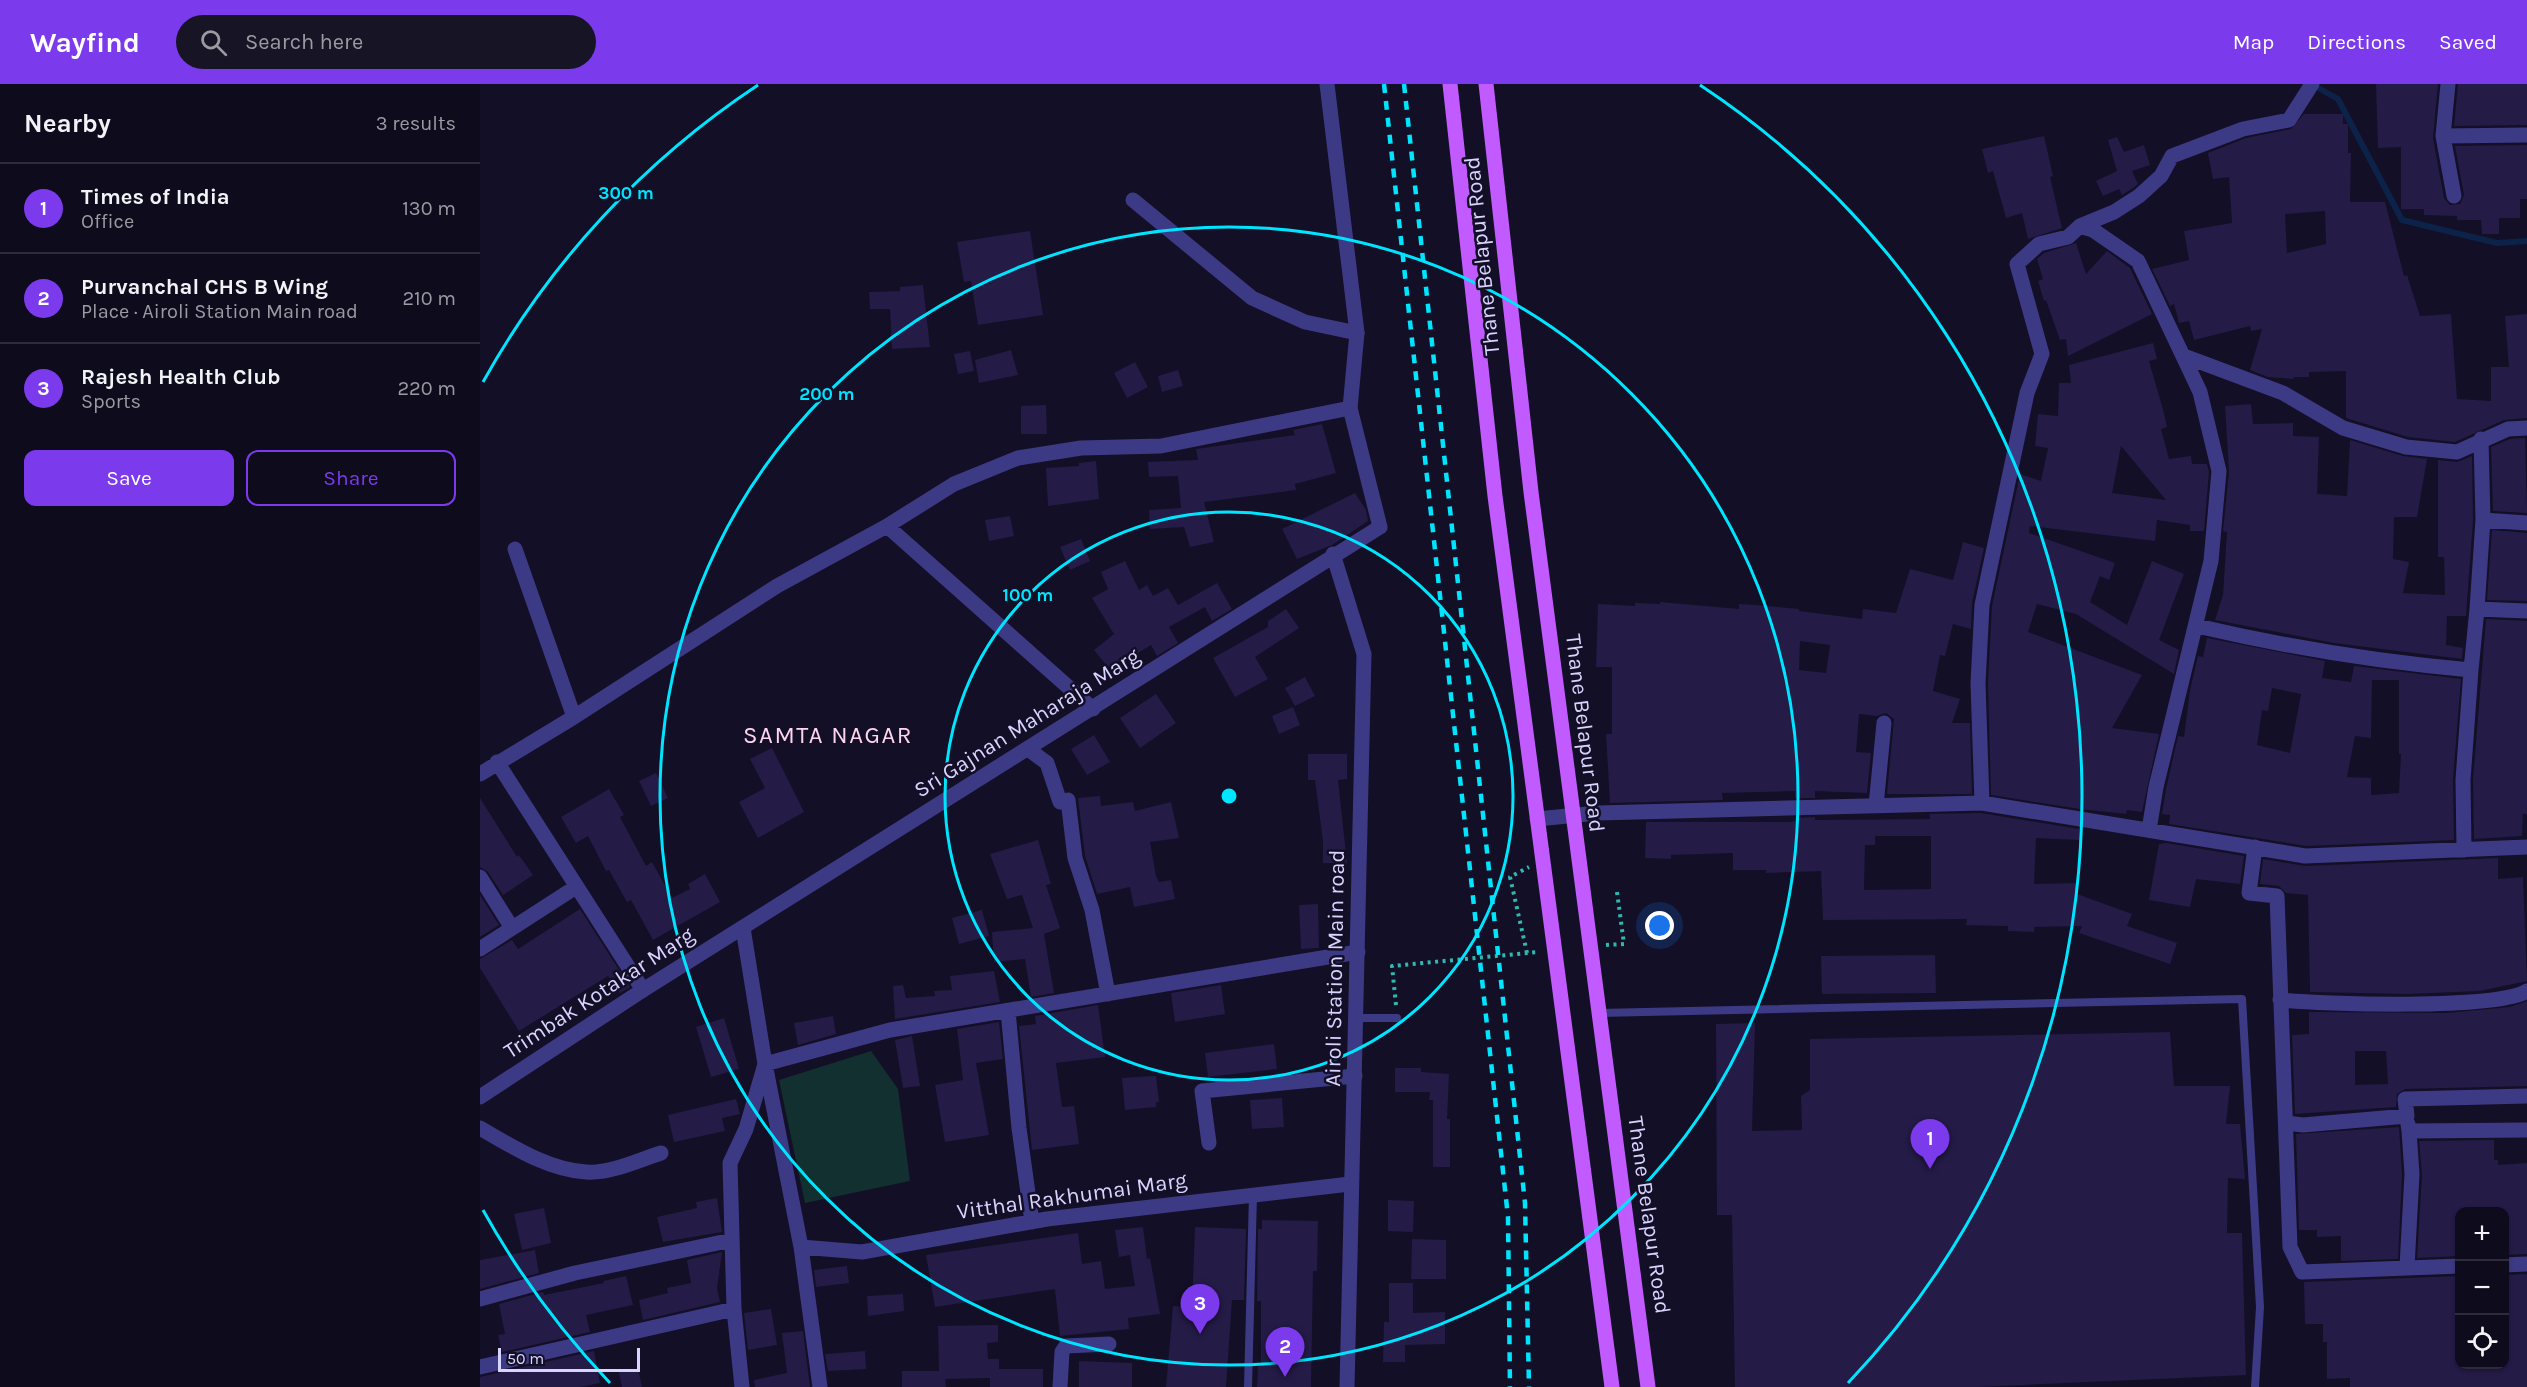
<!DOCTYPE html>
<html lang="en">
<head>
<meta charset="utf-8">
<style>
	body { margin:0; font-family:Karla,sans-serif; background:#171425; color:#f1f3f6 }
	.controls { position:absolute; right:18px; bottom:18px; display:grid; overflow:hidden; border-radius:12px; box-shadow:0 2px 4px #0004 }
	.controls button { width:54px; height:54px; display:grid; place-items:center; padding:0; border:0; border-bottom:2px solid #2e2b3b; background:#0e0b1c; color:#f1f3f6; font:30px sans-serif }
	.scale { position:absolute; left:18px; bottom:15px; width:142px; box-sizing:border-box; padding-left:6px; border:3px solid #d9d4ff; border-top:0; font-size:16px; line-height:21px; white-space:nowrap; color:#d9d4ff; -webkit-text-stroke:4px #130f26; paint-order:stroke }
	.you { position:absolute; left:1180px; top:842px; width:21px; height:21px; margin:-15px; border:4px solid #fff; border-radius:50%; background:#1a73e8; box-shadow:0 0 0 9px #1a73e833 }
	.badge { display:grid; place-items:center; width:39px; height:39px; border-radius:50%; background:#7c3aed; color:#fff; font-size:20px; font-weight:700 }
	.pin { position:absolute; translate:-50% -50px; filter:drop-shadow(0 2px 3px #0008) }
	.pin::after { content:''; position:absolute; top:32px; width:21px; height:18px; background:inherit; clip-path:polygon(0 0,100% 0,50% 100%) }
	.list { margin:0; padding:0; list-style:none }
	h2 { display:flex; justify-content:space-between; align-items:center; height:78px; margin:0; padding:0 24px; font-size:26px }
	h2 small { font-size:20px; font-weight:400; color:#9b9ba3 }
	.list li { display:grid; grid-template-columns:39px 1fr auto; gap:18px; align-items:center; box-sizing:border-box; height:90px; padding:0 24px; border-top:2px solid #2e2b3b }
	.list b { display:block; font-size:22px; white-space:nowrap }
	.list p { margin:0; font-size:20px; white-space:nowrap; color:#9b9ba3 }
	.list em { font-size:20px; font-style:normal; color:#9b9ba3 }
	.actions { display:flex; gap:12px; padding:18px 24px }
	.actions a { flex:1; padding:14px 0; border:2px solid #7c3aed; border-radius:12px; text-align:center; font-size:21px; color:#7c3aed }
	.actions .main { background:#7c3aed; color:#fff }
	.icon { flex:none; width:33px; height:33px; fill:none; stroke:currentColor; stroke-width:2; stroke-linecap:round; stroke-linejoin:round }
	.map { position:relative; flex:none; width:2047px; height:1303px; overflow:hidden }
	header { display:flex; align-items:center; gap:36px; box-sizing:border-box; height:84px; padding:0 30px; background:#7c3aed; color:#fff }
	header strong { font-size:28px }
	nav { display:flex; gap:33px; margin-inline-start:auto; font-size:21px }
	.search { width:420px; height:54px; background:#171425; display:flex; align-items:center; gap:15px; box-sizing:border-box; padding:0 21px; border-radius:33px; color:#9b9ba3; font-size:22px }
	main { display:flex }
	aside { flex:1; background:#0e0b1c }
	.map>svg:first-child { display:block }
	.green { fill:#12302f }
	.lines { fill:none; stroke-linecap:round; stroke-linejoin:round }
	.stream { stroke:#0c2248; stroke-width:6 }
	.building { fill:#241b47; fill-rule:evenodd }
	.path { stroke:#2fb8b0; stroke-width:4; stroke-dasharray:3 4.5; stroke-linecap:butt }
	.service { stroke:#3d3a85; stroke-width:8 }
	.minor { stroke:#3d3a85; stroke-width:15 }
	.tertiary { stroke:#3d3a85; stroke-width:15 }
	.primary { stroke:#c25bff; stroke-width:15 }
	.rail { stroke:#00e5ff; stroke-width:4.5; stroke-dasharray:9 8; stroke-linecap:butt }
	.ring { fill:none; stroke:#00e5ff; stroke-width:3 }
	.labels { text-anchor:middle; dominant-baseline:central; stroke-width:5; stroke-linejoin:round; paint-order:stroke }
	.street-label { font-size:22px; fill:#d9d4ff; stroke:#130f26 }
	.neighbourhood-label { font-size:24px; letter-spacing:1.5px; fill:#ffd6f0; stroke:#130f26 }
	.centre { fill:#00e5ff; stroke:#130f26; stroke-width:3 }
	.ring-label { font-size:18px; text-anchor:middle; font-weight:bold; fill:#00e5ff; stroke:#130f26; stroke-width:5; stroke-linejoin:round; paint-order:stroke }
</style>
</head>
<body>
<header>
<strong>Wayfind</strong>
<div class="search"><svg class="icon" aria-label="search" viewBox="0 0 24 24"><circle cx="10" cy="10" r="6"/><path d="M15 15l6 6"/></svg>Search here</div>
<nav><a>Map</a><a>Directions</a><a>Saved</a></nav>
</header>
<main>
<aside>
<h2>Nearby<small>3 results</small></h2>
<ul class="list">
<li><span class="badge">1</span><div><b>Times of India</b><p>Office</p></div><em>130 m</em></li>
<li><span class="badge">2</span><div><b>Purvanchal CHS B Wing</b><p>Place · Airoli Station Main road</p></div><em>210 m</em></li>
<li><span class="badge">3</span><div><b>Rajesh Health Club</b><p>Sports</p></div><em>220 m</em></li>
</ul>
<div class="actions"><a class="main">Save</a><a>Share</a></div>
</aside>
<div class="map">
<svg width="2047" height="1303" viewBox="0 0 2047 1303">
	<rect width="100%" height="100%" fill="#130f26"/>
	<path class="green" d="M391,967L418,1005L430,1097L325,1119L299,996Z"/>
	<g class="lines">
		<path class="stream" d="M1840,5L1858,15L1922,136L2017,159L2047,157"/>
	</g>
	<path class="building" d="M1896,0H1958L1953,54L1964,114L1970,121L1980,120L1984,111L1975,62L2047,61V115H2040V134H2019V150H2002L2001,136H1977V132L1944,131V125H1921V63L1898,64Z
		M1978,0H2047V41L1974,42Z
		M1824,30H1863V40H1868V69H1871L1870,118H1905L1924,192L1927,191L1940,232L1971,230L1977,315L2011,317V283H2029L2025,232L2047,230V334L2024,336L1975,358L1928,353L1866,334V287L1829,288V293H1814L1813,295L1788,293L1770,286L1782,245L1771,247L1770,242L1714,256L1709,237L1699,239L1694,220L1690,222L1672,185L1709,176L1704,147L1752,139L1749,93L1733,95L1728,69L1766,54L1811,45ZM1845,127L1846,160L1807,169L1805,130Z
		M1564,52L1573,92L1570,93L1582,144L1548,155L1542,129L1526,134L1513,87L1508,89L1502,65Z
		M1637,53L1644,68L1664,61L1670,81L1652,87L1658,100L1653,104L1642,111L1639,105L1623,112L1616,97L1637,87L1628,56Z
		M550,147L563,231L498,241L491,197L484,198L477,158Z
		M1596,159L1606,190L1627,167L1650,184L1672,230L1588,272L1586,255L1580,256L1566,216L1564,217L1558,197L1563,195L1557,175L1564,169Z
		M443,201L450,263L412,265L410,225H390L389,208L420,207V203Z
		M1673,259L1677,275L1669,277L1684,329L1687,343L1681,345L1689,375L1711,372L1712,380H1727L1729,388L1724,447H1710V441L1677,436L1675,457L1550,442L1549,449L1635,479L1629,496L1620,492L1610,518L1647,541L1672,477L1704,490L1679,556L1699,566L1694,590L1596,530L1557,520L1548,548L1662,591L1632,644L1679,650L1662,728L1647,726L1646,730L1600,725L1511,711L1508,599L1512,522L1540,390L1561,397L1568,364L1555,362L1558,330L1578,332L1579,299H1591L1589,281ZM1641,362L1686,416L1632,409Z
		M531,266L538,291L499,299L495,276Z
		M490,267L494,287L478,290L474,270Z
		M655,278L668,303L647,314L634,289Z
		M698,286L703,302L682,308L678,292Z
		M1771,320L1773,340L1813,339V352L1839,353L1837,410L1867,412L1870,356L1923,372L1947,375L1937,433H1914L1913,475L1929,478L1923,509L1965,511L1964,473H1958V376L1977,378L1992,372L1993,436L1986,532H1967L1966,561L1983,564L1982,575L1854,559L1735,536L1743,511L1747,448L1743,447L1749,388L1745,322Z
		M566,321L567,350H541V322Z
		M842,340L856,389L815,400L816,406L724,418L734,458L710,463L704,443L670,445L669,426L701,424L698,392L669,393L668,378L718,376L716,365L815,351L813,346Z
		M2045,354L2047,429L2013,427L2011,363L2030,355Z
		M616,377L619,415L568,422L566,384L599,382V379Z
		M875,409L886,426L888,437L852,461L817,475L802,445Z
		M530,432L534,452L509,457L505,436Z
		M2012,446L2047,449V517L2007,516Z
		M601,455L610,477L590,486L580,463Z
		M1483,458L1504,464L1492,519L1491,545L1473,540L1465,572L1460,571L1453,607L1480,615L1472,639H1490L1492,710H1407L1414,635L1406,629L1397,632L1379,630L1376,668L1391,669L1387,709L1335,707V714H1315V707L1242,709L1243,716L1130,719L1126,650H1132V583H1116L1118,520L1155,522V519L1180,520V518L1259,525V520L1276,521L1319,525V527L1382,535L1383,525L1416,529L1430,485L1473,496ZM1320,557L1350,561L1346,589L1319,586Z
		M645,477L659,506L667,501L673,512L688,504L698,521L737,499L752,525L732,537L725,523L689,543L698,559L677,572L671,561L630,586L614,566L634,550L612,514L628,505L621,488Z
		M806,525L819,544L775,573L788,595L755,613L733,574L788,543V537Z
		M2006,535L2047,537V730H2043L2042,752L1994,755L1993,696Z
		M1727,554L1845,577L1842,594L1871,598L1874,582L1981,595L1973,695L1974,756L1826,762L1689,740L1690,731L1682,730L1686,705L1698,652L1704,653L1710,606L1718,572L1723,573ZM1892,596H1919V670H1921L1919,709L1891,711V694L1867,693L1875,652L1891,654ZM1792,604L1821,610L1810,669L1777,661L1782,626L1788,627Z
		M825,593L835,612L815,622L805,604Z
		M676,610L696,639L660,664L640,634Z
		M813,623L820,641L799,650L792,632Z
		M614,651L630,678L607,691L591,665Z
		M292,664L324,728L278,754L259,718L285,704L270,675Z
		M828,670H867V695L858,696L867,779H843V757L835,696H828Z
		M176,689L188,714L171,722L159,697Z
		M129,705L144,731L140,733L166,782L172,778L192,814L210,805L208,800L225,790L240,818L173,856L151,816L147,818L129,786L126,787L108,752L96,759L81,733Z
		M620,712L621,722L653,718L655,727L691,718L699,754L670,758L676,792L679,798L691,796L695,815L654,823L650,803L617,810L605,772L598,714Z
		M0,714L37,773L39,771L53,791L23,811L8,788L0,783Z
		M1501,729L1599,745V756L1556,754L1554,800L1597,799V810L1652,830L1647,842L1697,859L1690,880L1599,849L1602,842L1554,843V848L1528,847V842L1486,841L1487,835L1343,836L1341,787L1286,789V786H1253V769L1191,771V775L1165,774L1166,738H1309L1315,737V734L1335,733V736L1450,735V730ZM1395,752H1451V805L1384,806L1385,761H1395Z
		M558,756L571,800L566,801L580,844L564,850L574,909L551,913L545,875L514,878L512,848L553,844L542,811L527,815L510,770Z
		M1686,759L1764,772L1760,800L1716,795L1710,823L1669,816L1679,760Z
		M2018,774V795L2043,793L2047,897L2000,907L1928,910L1830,908L1828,811L1806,809L1799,802L1780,800L1783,775L1825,782Z
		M0,811L19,841L0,853Z
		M838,820L839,864L821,865L819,821Z
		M100,825L150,903L140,909L128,892L39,947L0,884V875L32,856L38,865Z
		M502,826L509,852L479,860L472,834Z
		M1455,871L1456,909L1342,910L1341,872Z
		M514,887L520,918L415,935L413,902L423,901L426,914L455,912L454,907L472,906L470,892Z
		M741,901L745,930L695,938L691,909Z
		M2047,917V1002L1925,1005L1917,1010L1916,1023L1815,1030L1812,951L1829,950V928L1967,929L2030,923ZM1875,967H1906L1908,1000L1875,1001Z
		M618,921L625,973L576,979L582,1023L594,1022L599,1060L552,1066L539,942L556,940L555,932Z
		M353,932L356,950L318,961L314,939Z
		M244,934L259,985L231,993L216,943Z
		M519,938L523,975L496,979L509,1051L465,1058L455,1001L483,996L477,945Z
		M1275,939L1272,1047L1322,1046L1321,1012L1330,1006V955L1690,948L1694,1002H1750L1746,1040H1760L1765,1095L1748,1094L1747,1149H1762L1766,1291L1498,1303H1255L1252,1131H1237L1236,940Z
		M432,952L440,1002L423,1004L415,956Z
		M794,960L797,985L728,993L725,969Z
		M915,984H941V988L969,990L967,1035H970V1083H953V1016H949L950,1008H915Z
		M674,992H676L679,1018H676V1023L645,1026L642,994Z
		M802,1014L804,1043L772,1045L770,1016Z
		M256,1015L260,1030L242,1034L245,1047L194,1058L188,1031Z
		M1919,1043L1922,1090L1918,1175L1861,1177V1152L1837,1153V1146H1819L1816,1050Z
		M2014,1056V1076H2018V1081L2047,1079V1170L2025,1171V1128H1980V1172L1937,1174L1942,1091L1939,1057Z
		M237,1114L242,1148L183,1158L177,1133L217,1124L216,1118Z
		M908,1116L934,1117L933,1148L908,1147Z
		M64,1124L71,1159L42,1166L34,1130Z
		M782,1136L838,1137L837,1187H833L831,1303H777L778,1282H781V1217H777L778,1145H782Z
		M663,1143L667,1175L670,1174L680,1230L648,1234L649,1245L580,1252L575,1205L455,1223L446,1171L598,1149L602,1180L621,1177L625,1205L655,1202L650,1171L639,1173L635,1146Z
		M715,1143L766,1145L764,1216H752L746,1303H686L693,1222L712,1223Z
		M932,1155L966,1156V1195H931Z
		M55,1166L59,1189L0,1205V1176Z
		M242,1168L237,1204L240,1218L163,1236L159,1216L188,1209L187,1204L211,1199L207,1176Z
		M367,1182L369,1199L336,1203L334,1186Z
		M2047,1190V1303H1870V1294L1847,1295V1258H1843V1240H1825L1824,1198L1980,1192V1283H2022L2025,1281V1191Z
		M146,1192L153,1221L106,1231L110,1248L22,1268L18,1251L25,1250L19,1220L63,1208L64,1211L124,1199L123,1197Z
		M909,1199H933V1229L965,1228V1260L925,1261V1278H903L904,1238H909Z
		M423,1210L424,1227L388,1232L387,1212Z
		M291,1225L297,1261L268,1266L264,1229Z
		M518,1241V1258L507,1259L508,1275H519V1285H563V1303H510V1294L465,1295L466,1303H422V1287H459L458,1242Z
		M323,1247L330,1303H275L274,1296L307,1289L302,1249Z
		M114,1267L120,1299L100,1303H0V1293Z
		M385,1267L386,1285L348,1287L345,1270Z
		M599,1277L652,1279V1303H599Z
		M158,1285L162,1303H142L139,1288Z"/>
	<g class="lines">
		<path class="path" d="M1126,861L1144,860L1137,808
			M1047,869L1030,793L1049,783
			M916,921L912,882L1058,868"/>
		<path class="service" d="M1119,929L1762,915L1780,1223L1775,1303
			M877,934H917
			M768,1303L773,1111"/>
		<path class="minor" d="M1968,0L1963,52L1974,112
			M1963,52L2047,51
			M653,116L772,214L825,238L877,249
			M1600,142L1634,128L1659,112L1681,92L1692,72L1763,45L1809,36L1832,0
			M1704,272L1803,309L1863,344L1926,363L1977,368L2028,345L2047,344
			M2003,436L2047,439
			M407,442L613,625
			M35,465L94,633
			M1997,525L2003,436L2001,355
			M1717,542C1807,563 1898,578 1991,586L1997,525L2047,527
			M548,665L567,679L580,718L588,716L595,774L612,826L628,910
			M17,678L163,906
			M0,690L94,633L297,502L407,442L474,400L538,374L601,364L681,362L870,324
			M1502,719L1498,599L1502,521L1547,309L1562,270L1537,180L1559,160L1588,153L1600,142L1613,146L1658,177L1720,308L1739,387L1731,477L1676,703L1669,746
			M1396,722L1404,639
			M1057,735L1118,729L1502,719L1825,772L2047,763
			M1775,763L1769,809L1797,812L1810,1163L1822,1188L1980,1182
			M1984,766L1983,696L1991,586
			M0,793L32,844
			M263,844L285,980L321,1163L340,1303
			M0,865L96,803
			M1800,916C1844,920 2015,926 2047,907
			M528,927L539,1044L552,1138
			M1806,1039L1823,1041L1927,1032L1925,1015L2047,1012
			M1928,1040L1929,1047L2047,1046
			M0,1044C31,1062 68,1086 106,1088C130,1090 159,1076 181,1069
			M729,1059L722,1007L875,992
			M321,1163L382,1168L567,1135L870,1100
			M2024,1181L2047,1180
			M1927,1183L1932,1090L1929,1047
			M0,1215L95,1189L252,1156
			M0,1283L254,1225
			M262,1303L254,1225L250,1079L266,1045L285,980L410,946L878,868
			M580,1303L582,1268L586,1262L629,1260"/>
		<path class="tertiary" d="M853,470L884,570L867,1303
			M0,1013L163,906L900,443L870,324L877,249L847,0"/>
		<path class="primary" d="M970,0L1015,412L1132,1303
			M1006,0L1051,408L1168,1303"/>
		<path class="rail" d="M904,0L1028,1133L1030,1303
			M924,0L1045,1119L1049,1303"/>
	</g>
	<g class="ring">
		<circle cx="749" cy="712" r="284"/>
		<circle cx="749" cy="712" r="569"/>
		<path d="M130 1299A853 853 0 0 1 3 1126M3 298A853 853 0 0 1 278 1M1220 1A853 853 0 0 1 1368 1299"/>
	</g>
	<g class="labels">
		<g class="street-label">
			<text transform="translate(1002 172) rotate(-96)">Thane Belapur Road</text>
			<text transform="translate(547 639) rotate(-32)">Sri Gajnan Maharaja Marg</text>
			<text transform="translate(1105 649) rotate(83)">Thane Belapur Road</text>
			<text transform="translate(855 884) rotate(-89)">Airoli Station Main road</text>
			<text transform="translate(119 909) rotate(-33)">Trimbak Kotakar Marg</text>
			<text transform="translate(592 1112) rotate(-8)">Vitthal Rakhumai Marg</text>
			<text transform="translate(1169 1131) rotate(82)">Thane Belapur Road</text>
		</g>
		<g class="neighbourhood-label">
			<text x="348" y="651">SAMTA NAGAR</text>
		</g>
	</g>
	<circle cx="749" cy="712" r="9" class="centre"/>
	<g class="ring-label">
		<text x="146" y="115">300 m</text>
		<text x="347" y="316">200 m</text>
		<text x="548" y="517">100 m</text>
	</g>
</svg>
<div class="controls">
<button>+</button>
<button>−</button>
<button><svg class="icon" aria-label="locate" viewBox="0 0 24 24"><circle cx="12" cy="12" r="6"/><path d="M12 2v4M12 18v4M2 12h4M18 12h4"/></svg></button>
</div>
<div class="scale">50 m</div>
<div class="you"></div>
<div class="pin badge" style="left:1450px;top:1085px">1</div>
<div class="pin badge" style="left:805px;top:1293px">2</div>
<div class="pin badge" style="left:720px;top:1250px">3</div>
</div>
</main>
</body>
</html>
